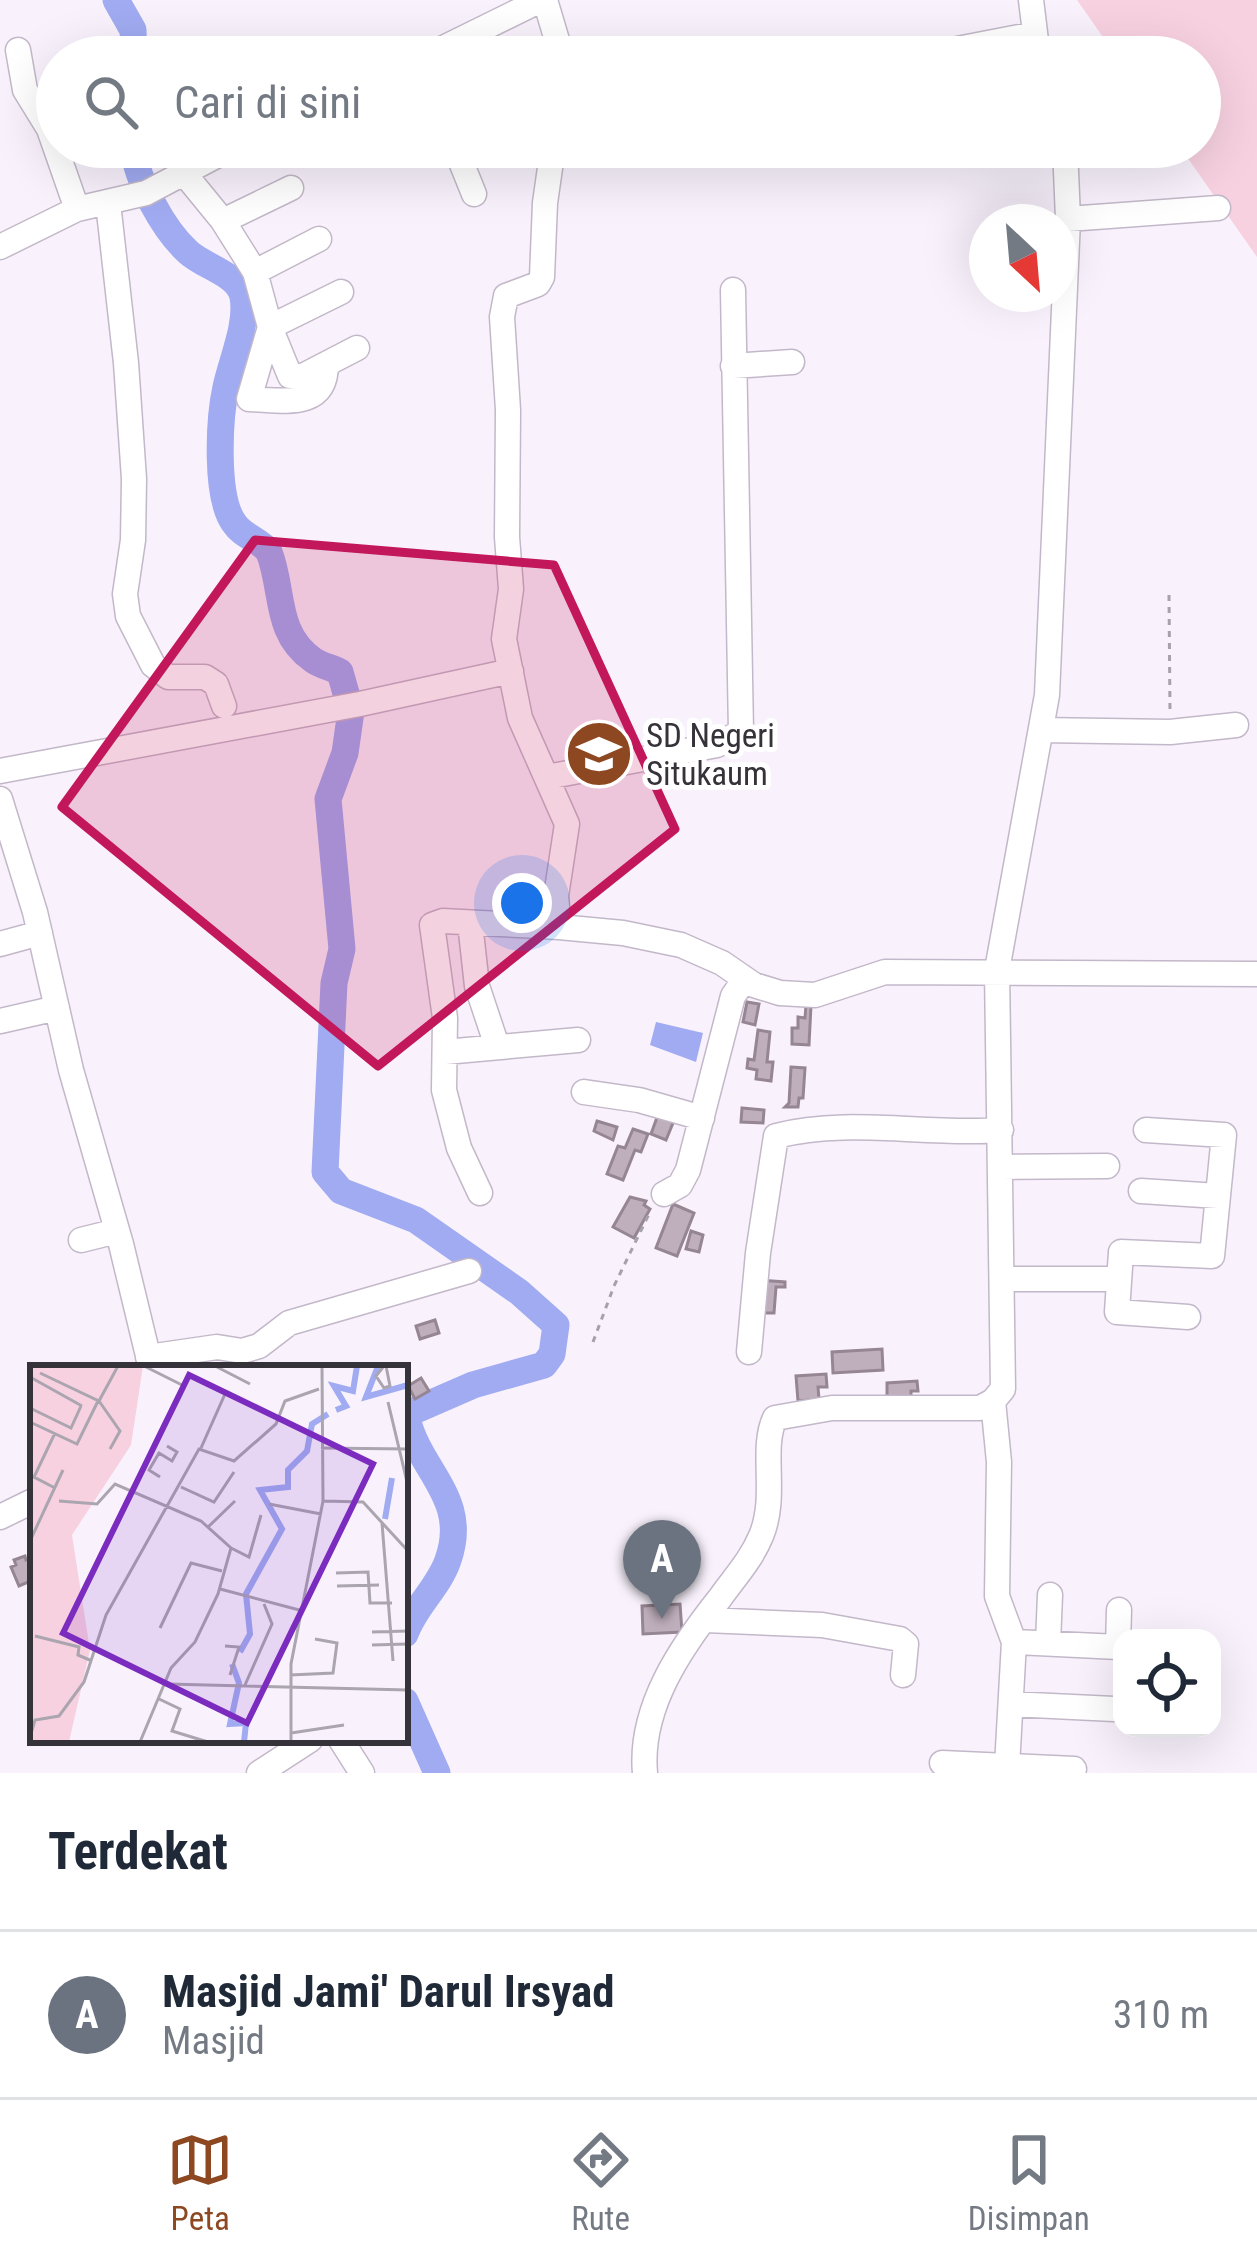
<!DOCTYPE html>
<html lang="id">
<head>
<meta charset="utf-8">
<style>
	body { margin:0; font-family:"Roboto Condensed",sans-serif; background:#f6f6f7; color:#1f2937 }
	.controls { position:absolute; right:36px; bottom:36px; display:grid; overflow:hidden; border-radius:24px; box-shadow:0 12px 48px #0002 }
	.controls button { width:108px; height:108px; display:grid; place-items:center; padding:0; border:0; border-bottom:3px solid #e0e1e3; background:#fff; color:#1f2937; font:60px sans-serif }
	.compass { position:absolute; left:969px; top:204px; width:108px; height:108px; border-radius:50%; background:#fff; box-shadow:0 12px 48px #0002; rotate:154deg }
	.you { position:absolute; left:522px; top:903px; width:42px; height:42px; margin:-30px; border:9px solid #fff; border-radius:50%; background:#1a73e8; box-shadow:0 0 0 18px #1a73e833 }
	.badge { display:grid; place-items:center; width:78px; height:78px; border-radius:50%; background:#8d4721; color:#fff; font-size:39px; font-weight:700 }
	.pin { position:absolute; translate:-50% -99px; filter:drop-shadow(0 3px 6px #0008) }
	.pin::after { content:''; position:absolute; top:63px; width:42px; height:36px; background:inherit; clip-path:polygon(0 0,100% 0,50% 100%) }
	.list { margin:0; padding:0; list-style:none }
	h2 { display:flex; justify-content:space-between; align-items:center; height:156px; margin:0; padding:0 48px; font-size:51px }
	h2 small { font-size:39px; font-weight:400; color:#747a83 }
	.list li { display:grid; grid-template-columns:78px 1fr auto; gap:36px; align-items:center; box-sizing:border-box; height:168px; padding:0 48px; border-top:3px solid #e0e1e3 }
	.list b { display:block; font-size:45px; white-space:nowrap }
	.list p { margin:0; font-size:39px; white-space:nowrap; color:#747a83 }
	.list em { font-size:39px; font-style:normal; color:#747a83 }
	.icon { flex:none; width:66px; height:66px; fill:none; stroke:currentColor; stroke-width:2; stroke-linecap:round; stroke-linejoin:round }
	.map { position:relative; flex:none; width:1257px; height:1773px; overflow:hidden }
	.search { position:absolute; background:#fff; box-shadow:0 12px 48px #0002; left:36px; right:36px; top:36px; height:132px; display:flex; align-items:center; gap:30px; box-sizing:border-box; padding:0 42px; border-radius:66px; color:#747a83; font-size:45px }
	.sheet { height:324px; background:#fff }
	nav { display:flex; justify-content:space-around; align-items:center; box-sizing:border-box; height:168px; border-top:3px solid #e0e1e3; background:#fff; font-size:33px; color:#747a83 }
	nav a { display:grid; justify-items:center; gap:6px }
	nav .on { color:#8d4721 }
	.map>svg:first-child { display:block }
	.green { fill:#f8d1e1 }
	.water { fill:#a0abf1 }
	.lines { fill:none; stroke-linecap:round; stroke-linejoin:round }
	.river { stroke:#a0abf1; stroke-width:27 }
	.building { fill:#bfafbc; stroke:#968693; stroke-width:3 }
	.minor-casing { stroke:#c3b8c9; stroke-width:27 }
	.path { stroke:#a6a1aa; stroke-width:3; stroke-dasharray:6 6; stroke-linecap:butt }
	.minor { stroke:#fff; stroke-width:24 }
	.marked { fill:#c2185b; fill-opacity:0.2; stroke:#c2185b; stroke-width:9; stroke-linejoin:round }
	.labels { text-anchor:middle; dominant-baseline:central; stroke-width:10; stroke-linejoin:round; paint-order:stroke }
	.poi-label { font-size:33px; fill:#363239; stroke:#fff; text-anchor:start }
	.inset-river { fill:none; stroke:#a0abf1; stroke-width:6 }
	.inset-road { fill:none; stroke:#aba5af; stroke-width:3 }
	.view { fill:#7b2cbf; fill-opacity:0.15; stroke:#7b2cbf; stroke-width:6 }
	.inset-edge { fill:none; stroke:#363239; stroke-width:6 }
</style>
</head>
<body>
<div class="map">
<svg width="1257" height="1773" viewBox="0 0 1257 1773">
	<rect width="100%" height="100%" fill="#f9f2fd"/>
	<path class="green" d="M1077,0H1257V257L1180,147H1200V57H1117Z"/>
	<path class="water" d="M656,1022L703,1033L696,1062L650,1045Z"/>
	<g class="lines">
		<path class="river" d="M116,0L133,30L134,57
			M133,147C137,181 163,229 188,252C204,267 239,274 243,297C248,325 232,359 226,387C219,419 215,497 234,523C243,537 259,539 269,552C284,590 274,633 313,660C321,666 331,667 340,672L351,711L345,753L328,799L342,949L334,983L325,1172L341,1191L416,1220L519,1292L556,1325L552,1354L544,1365L473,1385L411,1412L407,1418C419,1471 470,1498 448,1560C439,1587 415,1606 405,1634
			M405,1701L437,1773"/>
	</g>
	<path class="building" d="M747,1002L759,1004L755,1025L743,1022Z
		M806,1005H811L809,1045L792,1044V1028H798V1017L805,1018Z
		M758,1030L770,1032L767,1062H773L771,1081L756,1079L757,1070L747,1068L748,1059L754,1060Z
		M791,1067L805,1068L803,1098H799L798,1107H785L789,1103Z
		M742,1108L764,1110L763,1123L741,1122Z
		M659,1112L675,1118L666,1140L651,1134Z
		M597,1121L617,1127L613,1140L594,1131Z
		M633,1129L648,1134L641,1152L635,1150L623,1180L607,1174L618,1146L625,1148Z
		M630,1197L646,1201L644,1205L650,1209L634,1238L613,1227Z
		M673,1204L694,1213L677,1256L656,1248Z
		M691,1231L703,1235L699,1252L686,1249Z
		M760,1280L785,1282V1287H776L774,1313H764Z
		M435,1320L439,1333L420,1339L416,1326Z
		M882,1349L883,1370L833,1373L832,1352Z
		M826,1374L827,1387H818L819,1399L798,1401L796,1376Z
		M421,1378L429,1391L415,1399L408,1386Z
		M917,1381L918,1391H911V1398L887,1399V1383Z
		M25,1556L26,1560L33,1557V1580L19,1586L11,1567L16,1565L14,1560Z
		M680,1604L682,1632L643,1634L642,1606Z"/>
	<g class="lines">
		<defs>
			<path id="minor" d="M545,0L562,57
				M1031,0L1038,57
				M18,50L25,90L49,129L77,209
				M952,50L1035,34
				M425,57L541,0
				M455,147L474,194
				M553,147L545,203L542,277L538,284L506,296L502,317L508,410L507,537L511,589L504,639L520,718L567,824L556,896L559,927L623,933L681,945L722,963L754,985L780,993L815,995L885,972L1257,974
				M183,172L223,221L291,188
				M108,203L126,363L134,479L133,540L125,594L128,616L153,665L168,677H205L216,684L224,706
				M1068,219L1218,208
				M223,221L255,272L270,327L290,376H303L357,348
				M0,247L77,209L146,193L233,147
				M255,272L319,239
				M326,364C326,411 282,400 249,399L270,327L341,292
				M733,366L792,362
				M1041,730L1170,732L1236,725
				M0,771L360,704L511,671
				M547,777L717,745L741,732L733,290
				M0,799L35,912L71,1070L121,1244L151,1368
				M470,923L477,986L497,1046
				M0,944L40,933
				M0,1021L57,1008
				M445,1052L578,1040
				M584,1092L639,1100L702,1118
				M1146,1130L1224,1135L1212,1256L1121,1252L1117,1312L1188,1317
				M1002,1167L1107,1166
				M1141,1191L1218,1196
				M480,1193L459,1148L444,1090L445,1018L432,925L443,921L559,927
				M664,1194L680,1185L688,1170L733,996L745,979
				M81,1240L117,1231
				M1003,1279H1118
				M749,1352L758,1253L776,1136C849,1117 927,1136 1001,1130
				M148,1357L217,1347L242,1351L259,1346L289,1323L469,1271
				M993,1401L999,1462L997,1596L1014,1642L1007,1766
				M0,1517L33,1501
				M705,1620L822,1625L900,1639L906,1644L903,1675
				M1014,1642L1118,1647L1119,1610
				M1048,1643L1050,1595
				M1011,1704L1114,1709
				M341,1740L362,1773
				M942,1763L1074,1769
				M259,1773L310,1740
				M645,1773C639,1708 681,1647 720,1598C735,1577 751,1560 761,1536C778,1496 760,1449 775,1418L832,1408H980L993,1401L1003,1389L997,970L1047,695L1068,219L1065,147"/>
		</defs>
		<use href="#minor" class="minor-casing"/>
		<path class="path" d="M1169,595L1170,713
			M593,1342L614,1286L650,1212"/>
		<use href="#minor" class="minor"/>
	</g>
	<path class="marked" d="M255,540L554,565L675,829L378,1066L62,807Z"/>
	<defs>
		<symbol id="school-disc" viewBox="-11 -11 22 22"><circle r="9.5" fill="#8d4721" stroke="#fff"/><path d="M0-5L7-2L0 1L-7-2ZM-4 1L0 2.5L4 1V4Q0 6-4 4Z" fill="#fff"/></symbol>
	</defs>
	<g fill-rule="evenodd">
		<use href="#school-disc" x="561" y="716" width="76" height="76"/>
	</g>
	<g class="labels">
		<g class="poi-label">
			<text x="646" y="735">SD Negeri<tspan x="646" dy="38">Situkaum</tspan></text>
		</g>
	</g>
	<g transform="translate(30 1365)">
		<rect width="378" height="378" fill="#f9f2fd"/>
		<path d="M0,1H113L101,80L42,170L60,285L39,377H0Z" fill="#f8d1e1"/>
		<path class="inset-river" d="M348,1L336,32L378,20M306,45L316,41L304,21L323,26L327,1M355,154L362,113M210,287L220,269L216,229L252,164L230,125L258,122V105L277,86L282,59L298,49M202,299L209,318L200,359L216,358L214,377"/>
		<path class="inset-road" d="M114,1L154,21M354,1L346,11L354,23L360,21L356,1M187,2L220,19M10,8L69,36L88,1M0,12L52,41M69,36L90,66L80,84M358,37L377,117M0,43L41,63L51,41M0,57L47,79L68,36M25,68L4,112L25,123M171,83L195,29M291,83L378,84M130,112L119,105L129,88L142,96L147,87L137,81M151,122L184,137L204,107M29,136L67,139L85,119L171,156L201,183L188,229L165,277L141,303L110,377M293,136L333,137L378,186M239,139L291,149M352,158L363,296M178,162L205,136M0,176L33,105M201,183L219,192L231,150M306,208L338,207L340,238H362M307,221L349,220M190,224L273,246M130,263L161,198L192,206M342,267L378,266M5,271L49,282L48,290L62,296M342,280L378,279M195,281L209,282L200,310M260,310L303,308L307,278L285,274M137,319L378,325M215,320L242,259L234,239M127,333L150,344L142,366L178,377M261,368L314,360M0,372L5,355L29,351L54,317L76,250L169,84L204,96L246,59L255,36L289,24M261,377V299L293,136L292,1"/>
		<path class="view" d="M159,10L343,99L217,358L33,268Z"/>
		<rect width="378" height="378" class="inset-edge"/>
	</g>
</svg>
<div class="controls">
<button><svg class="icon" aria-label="locate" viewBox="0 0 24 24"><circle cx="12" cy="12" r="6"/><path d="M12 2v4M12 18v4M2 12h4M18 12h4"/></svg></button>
</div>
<svg class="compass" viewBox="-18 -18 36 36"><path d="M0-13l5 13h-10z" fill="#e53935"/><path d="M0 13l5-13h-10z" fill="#747a83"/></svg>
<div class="you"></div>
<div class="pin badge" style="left:662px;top:1619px;background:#6b7280">A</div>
<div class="search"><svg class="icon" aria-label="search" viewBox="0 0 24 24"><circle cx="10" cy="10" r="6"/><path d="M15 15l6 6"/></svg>Cari di sini</div>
</div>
<section class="sheet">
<h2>Terdekat<small></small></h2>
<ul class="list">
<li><span class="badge" style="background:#6b7280">A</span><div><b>Masjid Jami' Darul Irsyad</b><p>Masjid</p></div><em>310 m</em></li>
</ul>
</section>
<nav>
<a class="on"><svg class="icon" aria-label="map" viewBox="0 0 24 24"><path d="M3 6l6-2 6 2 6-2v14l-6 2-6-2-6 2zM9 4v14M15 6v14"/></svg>Peta</a>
<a><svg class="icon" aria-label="directions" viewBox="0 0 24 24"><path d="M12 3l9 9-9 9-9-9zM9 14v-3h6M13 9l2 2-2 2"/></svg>Rute</a>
<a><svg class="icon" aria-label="saved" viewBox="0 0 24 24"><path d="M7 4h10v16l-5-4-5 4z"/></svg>Disimpan</a>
</nav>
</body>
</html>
